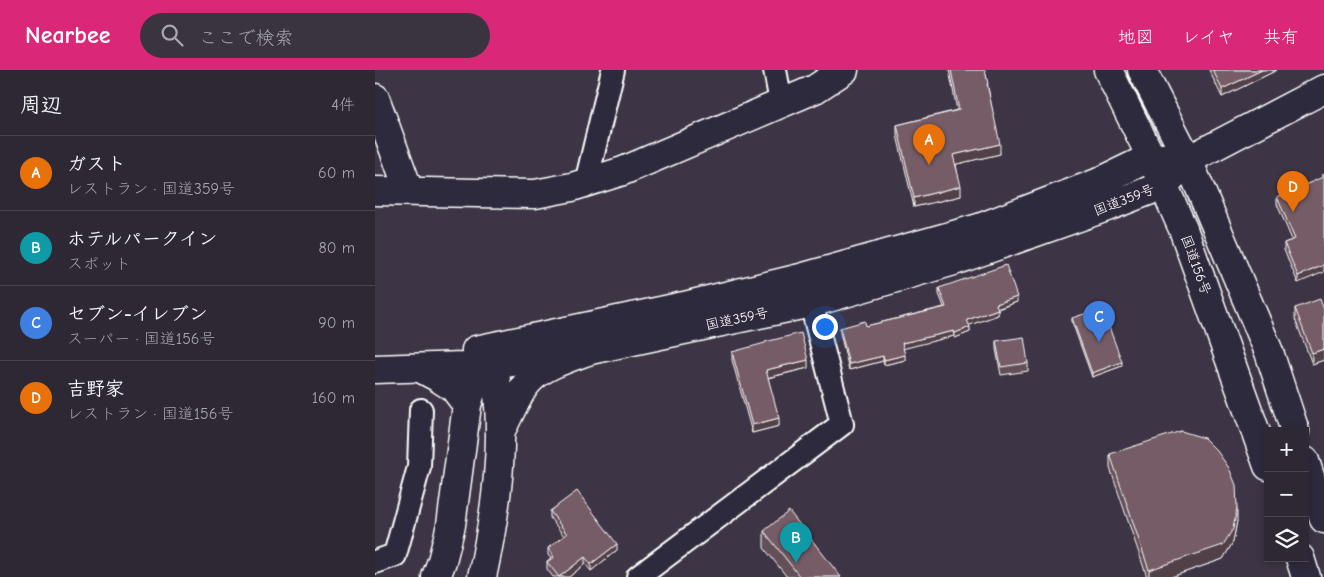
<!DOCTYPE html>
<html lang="ja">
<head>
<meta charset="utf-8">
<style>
	body { margin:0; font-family:"Comic Neue","Klee One",sans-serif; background:#3a3340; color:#f1f3f6 }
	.controls { position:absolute; right:15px; bottom:15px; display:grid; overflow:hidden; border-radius:0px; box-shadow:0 2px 8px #0003 }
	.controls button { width:45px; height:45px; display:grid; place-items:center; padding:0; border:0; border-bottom:1px solid #49444f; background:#2e2734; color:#f1f3f6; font:25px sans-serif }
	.you { position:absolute; left:449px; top:256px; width:18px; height:18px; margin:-12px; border:4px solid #fff; border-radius:50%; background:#1a73e8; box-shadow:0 0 0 8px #1a73e833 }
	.badge { display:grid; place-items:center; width:32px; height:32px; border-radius:50%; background:#db2777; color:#fff; font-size:16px; font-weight:700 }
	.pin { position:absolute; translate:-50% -41px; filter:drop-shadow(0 1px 2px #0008) }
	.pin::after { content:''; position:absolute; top:26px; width:18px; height:15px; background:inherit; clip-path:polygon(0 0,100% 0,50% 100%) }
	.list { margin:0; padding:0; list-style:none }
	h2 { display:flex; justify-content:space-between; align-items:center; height:65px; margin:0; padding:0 20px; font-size:21px }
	h2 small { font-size:16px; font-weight:400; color:#a7a5ac }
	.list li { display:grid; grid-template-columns:32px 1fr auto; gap:15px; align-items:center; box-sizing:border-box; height:75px; padding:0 20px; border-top:1px solid #49444f }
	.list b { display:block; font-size:19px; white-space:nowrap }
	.list p { margin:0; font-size:16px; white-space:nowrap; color:#a7a5ac }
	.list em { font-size:16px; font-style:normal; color:#a7a5ac }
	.icon { flex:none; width:28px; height:28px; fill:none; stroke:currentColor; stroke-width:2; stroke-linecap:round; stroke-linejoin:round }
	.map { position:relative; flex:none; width:949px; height:507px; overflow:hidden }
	header { display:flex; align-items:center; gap:30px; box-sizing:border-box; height:70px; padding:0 25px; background:#db2777; color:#fff }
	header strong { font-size:24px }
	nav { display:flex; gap:28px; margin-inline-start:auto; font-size:18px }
	.search { width:350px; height:45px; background:#3a3340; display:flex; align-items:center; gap:12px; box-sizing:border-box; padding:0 18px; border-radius:28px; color:#a7a5ac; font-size:19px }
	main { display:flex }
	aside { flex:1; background:#2e2734 }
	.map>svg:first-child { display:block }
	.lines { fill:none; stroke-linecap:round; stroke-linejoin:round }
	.minor-casing { stroke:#fff; stroke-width:26 }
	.tertiary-casing { stroke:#fff; stroke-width:31 }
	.trunk-casing { stroke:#fff; stroke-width:31 }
	.motorway-casing { stroke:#fff; stroke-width:31 }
	.minor { stroke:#2f2a3d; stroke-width:22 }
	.tertiary { stroke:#2f2a3d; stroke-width:28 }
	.trunk { stroke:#2f2a3d; stroke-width:28 }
	.motorway { stroke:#2f2a3d; stroke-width:28 }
	.wall { fill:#644f58; stroke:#fff }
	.shaded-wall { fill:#514047; stroke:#fff }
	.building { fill:#745c66; stroke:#fff }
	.labels { text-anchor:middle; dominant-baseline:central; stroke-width:4; stroke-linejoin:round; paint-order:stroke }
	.street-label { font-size:14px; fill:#fff; stroke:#2f2a3d }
</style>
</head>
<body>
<header>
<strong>Nearbee</strong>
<div class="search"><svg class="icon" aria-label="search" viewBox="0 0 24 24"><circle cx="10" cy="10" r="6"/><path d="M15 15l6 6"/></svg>ここで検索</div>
<nav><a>地図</a><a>レイヤ</a><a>共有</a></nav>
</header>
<main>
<aside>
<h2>周辺<small>4件</small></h2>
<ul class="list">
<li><span class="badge" style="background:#e8710a">A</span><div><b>ガスト</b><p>レストラン · 国道359号</p></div><em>60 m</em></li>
<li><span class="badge" style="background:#0f9aa8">B</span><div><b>ホテルパークイン</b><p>スポット</p></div><em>80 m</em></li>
<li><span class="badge" style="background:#3f7fe0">C</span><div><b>セブン-イレブン</b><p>スーパー · 国道156号</p></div><em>90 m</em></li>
<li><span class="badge" style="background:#e8710a">D</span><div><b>吉野家</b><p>レストラン · 国道156号</p></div><em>160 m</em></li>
</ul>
</aside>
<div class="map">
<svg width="949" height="507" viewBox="0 0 949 507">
	<rect width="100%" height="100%" fill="#3d3445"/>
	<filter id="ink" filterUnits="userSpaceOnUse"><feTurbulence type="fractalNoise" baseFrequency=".02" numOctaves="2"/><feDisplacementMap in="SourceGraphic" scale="10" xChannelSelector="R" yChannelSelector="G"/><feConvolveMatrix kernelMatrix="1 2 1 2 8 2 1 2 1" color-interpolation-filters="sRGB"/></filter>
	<g filter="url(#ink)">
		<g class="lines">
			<defs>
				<path id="minor" d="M400,0L406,33
					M211,113L238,0
					M0,492L20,485L44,397L46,340
					M263,507L467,354L436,233"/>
				<path id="tertiary" d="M0,28L34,121
					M813,90L949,19
					M0,121L160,124L197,117L248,101L440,19L469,0"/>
				<path id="trunk" d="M733,0L776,87L808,159L893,396
					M767,0L813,90L894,282L920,361
					M101,280L309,236L429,207L604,158L722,113L776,87L813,90
					M0,299L118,295L215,280L436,233L579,191L732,137L789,115L813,90
					M930,391L949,449
					M925,488L931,507"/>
				<path id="motorway" d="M45,298L62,307L79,318L92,335
					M125,362C134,346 141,326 153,312C166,296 196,287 215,280
					M61,507L67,491L76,455L92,335L104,296L113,278
					M107,507C122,438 136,346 113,278"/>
			</defs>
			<use href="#minor" class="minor-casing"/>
			<use href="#tertiary" class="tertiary-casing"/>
			<use href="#trunk" class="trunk-casing"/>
			<use href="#motorway" class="motorway-casing"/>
			<use href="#minor" class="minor"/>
			<use href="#tertiary" class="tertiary"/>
			<use href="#trunk" class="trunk"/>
			<use href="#motorway" class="motorway"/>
		</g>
		<path class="wall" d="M574,0H610L625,84L581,94L586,126L539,137L522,65V55L582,40Z
			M834,0H902L847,27Z
			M947,105H949L923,213L909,180V173L917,170L902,134V127L947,108Z
			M564,218L642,232L623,239V245L594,255L595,262L580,268L579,266L528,278L530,290L509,295L508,291L474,300L465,263V258L491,256L569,237L564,224Z
			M920,238L949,240V290L937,294L920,249Z
			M697,248L747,296L717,307L697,252Z
			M621,271L653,293V301L626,305L621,279Z
			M357,282L433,298L393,308L404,356L377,363L357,290Z
			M735,384L862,451L858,472L848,489L796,507H772L735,398Z
			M175,441L242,480L216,501L210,494L194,507H178L172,499V492L176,489L173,485V478L189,466L175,448Z
			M389,461L466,507H412L389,478Z"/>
		<path class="shaded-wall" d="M887,0H902L847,27V19Z
			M625,74V84L578,95V85Z
			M586,116V126L539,137V128Z
			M949,195V202L923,213V206Z
			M642,227V232L621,239V234Z
			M623,239V245L592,256V250Z
			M595,257V262L580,268V263Z
			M579,261V266L527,279V273Z
			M949,279V290L937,294V283Z
			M530,285V290L509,295V290Z
			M508,286V291L474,300V294Z
			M433,290V298L391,308V300Z
			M747,292V296L717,307V303Z
			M404,348V356L377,363V355Z
			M862,438V451L858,472L848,489L796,507H774V500Z
			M242,474V480L216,501V494Z
			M210,487V494L194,507H184Z"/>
		<path class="building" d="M576,0H610L613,14H612L625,74L578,85L586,116L539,128L522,55L584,40Z
			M838,0H887L847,19Z
			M947,105H949V195L923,206L909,173L920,169L902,127L948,107Z
			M631,195L642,227L621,234L623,239L592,250L595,257L580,263L579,261L527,273L530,285L509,290L508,286L474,294L465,258L490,251L491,256L571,237L564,218Z
			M945,229L949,240V279L937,283L920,238Z
			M727,238L747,292L717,303L697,248Z
			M426,263L433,290L391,300L404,348L377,355L357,282L390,273V272Z
			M649,267L653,293L626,297L621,271Z
			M806,361L829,368L842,381L854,398L861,415L862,438L858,459L848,475L774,500L735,384Z
			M202,421L242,474L216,494L210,487L184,507L172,492L179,487L173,478L192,464L175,441Z
			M414,441L466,507H425L389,461Z"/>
	</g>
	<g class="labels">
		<g class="street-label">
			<text transform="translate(749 130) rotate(-21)">国道359号</text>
			<text transform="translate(821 195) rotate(70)">国道156号</text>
			<text transform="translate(362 249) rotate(-12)">国道359号</text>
		</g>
	</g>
</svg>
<div class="controls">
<button>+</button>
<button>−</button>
<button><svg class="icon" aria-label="layers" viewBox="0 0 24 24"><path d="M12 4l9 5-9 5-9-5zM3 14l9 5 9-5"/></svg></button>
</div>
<div class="you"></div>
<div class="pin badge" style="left:554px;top:95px;background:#e8710a">A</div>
<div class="pin badge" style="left:421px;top:493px;background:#0f9aa8">B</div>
<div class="pin badge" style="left:724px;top:272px;background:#3f7fe0">C</div>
<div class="pin badge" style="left:918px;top:142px;background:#e8710a">D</div>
</div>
</main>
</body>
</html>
